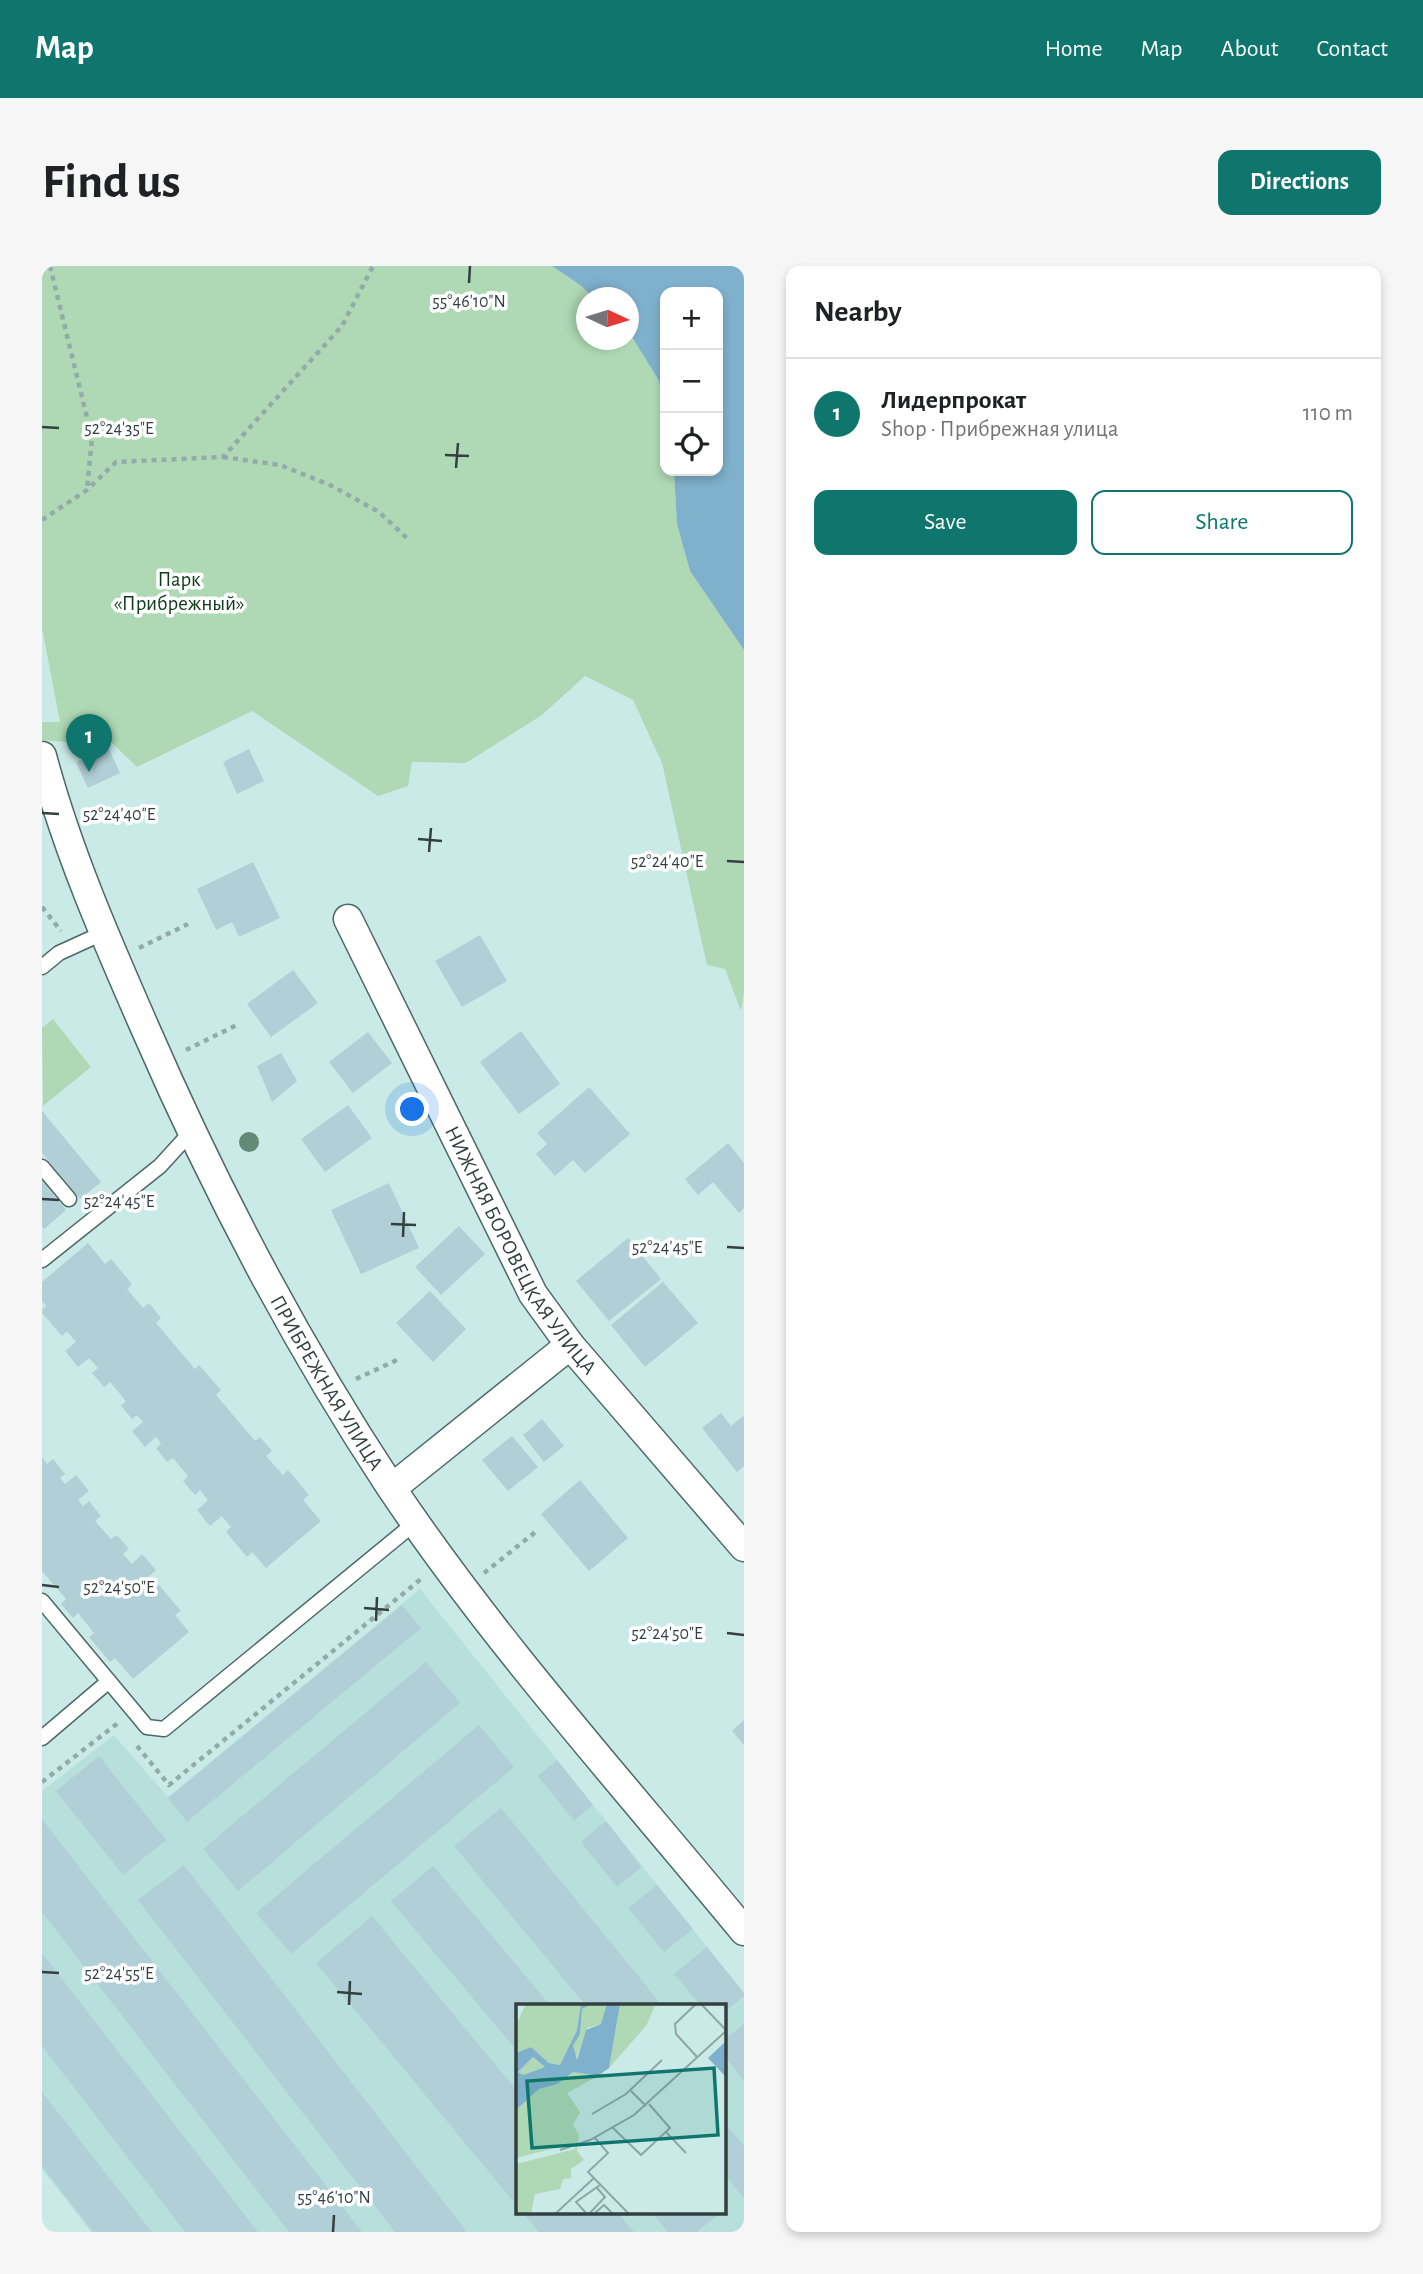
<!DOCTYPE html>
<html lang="en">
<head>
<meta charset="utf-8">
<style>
	body { margin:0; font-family:"Alegreya Sans",sans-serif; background:#f6f6f6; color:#202124 }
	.controls { position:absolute; right:21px; top:21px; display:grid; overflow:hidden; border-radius:14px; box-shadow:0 4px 10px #0003 }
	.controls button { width:63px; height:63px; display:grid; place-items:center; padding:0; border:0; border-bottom:2px solid #e0e0e0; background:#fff; color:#202124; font:35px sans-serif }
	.compass { position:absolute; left:534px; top:21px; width:63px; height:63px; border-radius:50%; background:#fff; box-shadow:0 4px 10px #0003; rotate:94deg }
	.you { position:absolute; left:371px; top:844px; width:24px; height:24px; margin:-18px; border:5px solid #fff; border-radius:50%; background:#1a73e8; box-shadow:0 0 0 10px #1a73e833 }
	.badge { display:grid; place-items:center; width:46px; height:46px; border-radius:50%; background:#0f766e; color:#fff; font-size:23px; font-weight:700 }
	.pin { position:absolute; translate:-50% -58px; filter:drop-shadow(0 2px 4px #0008) }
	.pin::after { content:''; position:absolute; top:37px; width:24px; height:21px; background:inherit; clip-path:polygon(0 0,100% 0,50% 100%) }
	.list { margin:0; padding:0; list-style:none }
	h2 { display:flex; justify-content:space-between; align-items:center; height:91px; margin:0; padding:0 28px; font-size:30px }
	h2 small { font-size:23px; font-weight:400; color:#757577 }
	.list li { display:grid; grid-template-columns:46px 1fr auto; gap:21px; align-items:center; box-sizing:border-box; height:112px; padding:0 28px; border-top:2px solid #e0e0e0 }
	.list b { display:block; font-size:26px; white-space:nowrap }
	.list p { margin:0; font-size:23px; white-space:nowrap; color:#757577 }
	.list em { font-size:23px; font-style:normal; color:#757577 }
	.actions { display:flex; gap:14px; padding:21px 28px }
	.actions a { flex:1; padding:16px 0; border:2px solid #0f766e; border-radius:14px; text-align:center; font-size:24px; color:#0f766e }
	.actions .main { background:#0f766e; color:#fff }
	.icon { flex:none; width:38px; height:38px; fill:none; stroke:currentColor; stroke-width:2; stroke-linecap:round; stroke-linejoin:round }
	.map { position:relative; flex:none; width:702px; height:1966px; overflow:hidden; border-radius:14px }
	header { display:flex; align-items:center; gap:42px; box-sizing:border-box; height:98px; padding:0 35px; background:#0f766e; color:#fff }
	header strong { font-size:33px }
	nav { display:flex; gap:38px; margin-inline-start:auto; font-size:24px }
	.intro { display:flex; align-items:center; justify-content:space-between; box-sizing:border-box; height:168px; padding:0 42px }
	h1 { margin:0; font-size:49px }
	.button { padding:18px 32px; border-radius:14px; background:#0f766e; color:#fff; font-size:24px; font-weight:700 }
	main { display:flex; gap:42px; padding:0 42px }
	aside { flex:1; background:#fff; border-radius:14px; box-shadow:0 4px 10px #0003 }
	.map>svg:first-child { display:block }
	.built { fill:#b7e0dd; fill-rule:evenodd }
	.green { fill:#afd9b5 }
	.water { fill:#7fb0cc }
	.building { fill:#b1cfd6 }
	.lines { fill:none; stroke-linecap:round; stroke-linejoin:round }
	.service-casing { stroke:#4c6866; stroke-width:17 }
	.minor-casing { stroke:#4c6866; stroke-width:31 }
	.path { stroke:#92aba8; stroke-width:4.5; stroke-dasharray:5 5; stroke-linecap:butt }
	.service { stroke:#fff; stroke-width:14 }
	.minor { stroke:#fff; stroke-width:28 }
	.tree { fill:#638a76 }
	.ticks { fill:none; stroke:#33403f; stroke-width:2.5 }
	.labels { text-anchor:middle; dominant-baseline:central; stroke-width:7; stroke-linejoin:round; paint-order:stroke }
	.park-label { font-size:21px; fill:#0e3c1a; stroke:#fff }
	.street-label { font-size:21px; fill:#33403f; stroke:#fff }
	.inset-road { fill:none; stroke:#8ea6a4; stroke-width:2 }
	.view { fill:#0f766e; fill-opacity:0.15; stroke:#0f766e; stroke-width:3.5 }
	.inset-edge { fill:none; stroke:#33403f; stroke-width:3.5 }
	.ticks-label { font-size:18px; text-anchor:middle; fill:#33403f; stroke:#fff; stroke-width:7; stroke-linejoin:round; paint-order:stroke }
</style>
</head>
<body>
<header>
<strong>Map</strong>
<nav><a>Home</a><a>Map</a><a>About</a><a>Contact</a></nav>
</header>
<div class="intro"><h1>Find us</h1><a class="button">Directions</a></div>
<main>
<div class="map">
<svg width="702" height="1966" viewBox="0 0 702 1966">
	<rect width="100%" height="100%" fill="#caeae7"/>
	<path class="built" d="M378,1323L702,1727V1966H49L0,1903V1525L72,1469L126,1531ZM476,1740H683V1947H476Z"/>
	<path class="green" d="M0,0H510L538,19L551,31L544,32V74H586L587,66L590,69L616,113L623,137V205H632L635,258L648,305L702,384V726L699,745L683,703L665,699L620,497L591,434L543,410L500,449L424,497L370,496L366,520L336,530L210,445L95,501L65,472L24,476L0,474V456H18L0,362Z
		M11,753L49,801L1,840L0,762Z"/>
	<path class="water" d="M510,0H702V384L648,305L635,258L632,205H676V26H623V137L616,113L587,66L586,32L551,31L538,19Z"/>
	<path class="building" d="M66,481L78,507L46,522L34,496Z
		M207,483L222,515L195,528L181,496Z
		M211,596L238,652L197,671L190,656L174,664L155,623Z
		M438,669L465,715L420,741L393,695Z
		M251,704L276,737L229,771L205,738Z
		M479,765L518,818L477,848L438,796Z
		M326,766L350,797L311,827L287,796Z
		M239,787L255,815L230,836L215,800Z
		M547,821L588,868L543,907L531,894L513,910L494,888L505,878L495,867Z
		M306,839L330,872L283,906L259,873Z
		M0,845L59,916L38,933L0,887Z
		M686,877L702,897V942L697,947L671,916L656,929L643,913Z
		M0,915L24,944L2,963L0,960Z
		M347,917L377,982L319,1008L289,944Z
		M417,960L443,988L399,1029L373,1001Z
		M586,972L619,1013L567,1055L534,1015Z
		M46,977L63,998L69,993L90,1018L85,1023L101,1042L107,1037L119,1052L114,1057L153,1103L157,1099L179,1124L174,1129L213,1175L218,1171L230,1185L224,1190L241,1209L246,1204L267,1229L261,1234L279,1255L224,1302L210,1286L205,1291L184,1266L189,1261L180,1250L168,1260L155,1244L166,1234L158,1224L153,1229L141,1215L146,1210L131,1192L125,1196L114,1182L119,1178L114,1171L103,1181L90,1165L101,1156L95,1149L90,1153L79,1140L84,1135L68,1116L62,1121L50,1107L56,1102L47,1092L36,1101L23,1085L34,1076L25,1065L20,1070L0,1047V1044L4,1040L0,1035V1016Z
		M621,1016L656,1057L603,1101L569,1059Z
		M388,1025L424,1063L391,1096L354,1057Z
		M679,1147L689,1160L701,1150L702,1152V1200L695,1206L660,1162Z
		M500,1153L522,1180L502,1196L481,1169Z
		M470,1170L496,1201L466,1225L440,1194Z
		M0,1191L5,1198L11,1193L23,1208L18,1212L23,1218L34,1209L47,1225L36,1234L41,1240L47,1235L59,1250L53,1255L69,1273L75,1269L87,1283L81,1288L90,1298L100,1288L114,1304L103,1314L112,1324L117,1319L139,1345L133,1349L147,1366L91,1413L73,1392L68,1396L47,1371L52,1367L36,1347L31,1352L19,1338L24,1333L0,1305Z
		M538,1214L586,1272L547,1305L499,1248Z
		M360,1339L379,1362L145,1556L126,1532Z
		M384,1396L418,1437L196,1625L161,1583Z
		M702,1454V1479L690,1465Z
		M437,1459L472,1501L249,1688L214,1647Z
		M57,1490L124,1574L81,1609L14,1525Z
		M515,1494L551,1539L532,1555L496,1510Z
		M459,1542L619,1738L621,1740H544L412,1580Z
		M0,1553L320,1966H247L0,1646Z
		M564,1555L600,1601L575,1621L539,1576Z
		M142,1599L425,1966H353L96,1634Z
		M391,1600L509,1740H476V1786L349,1635Z
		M615,1619L651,1663L622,1686L586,1642Z
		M330,1650L476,1826V1941L274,1697Z
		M665,1681L702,1727V1730L683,1746V1740H659L632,1708Z
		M0,1687L216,1966H143L0,1780Z
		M702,1758V1815L683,1791V1773Z
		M0,1826L110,1966H51L0,1900Z
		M683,1857L702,1880V1933L683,1909Z
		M481,1947H576L592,1966H497Z
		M610,1947H678L655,1966H626Z"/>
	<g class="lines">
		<defs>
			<path id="service" d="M0,701L17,687L61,667
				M0,901L27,933
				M0,994L118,900L150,865
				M0,1335L105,1461L122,1463L374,1256
				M0,1472L67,1415"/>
			<g id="minor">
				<path id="s1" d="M0,490C25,584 64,673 103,762C173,923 251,1073 348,1220C454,1378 582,1519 702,1665"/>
				<path id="s2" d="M306,653L491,1028L528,1079L702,1281"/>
				<path d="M350,1222L528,1079"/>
			</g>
		</defs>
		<use href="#service" class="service-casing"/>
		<use href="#minor" class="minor-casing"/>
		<path class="path" d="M8,0L50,172L45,223
			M181,191L238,199L288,219L337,246L368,275
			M0,254L45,224L74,196L181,191L300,60L331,0
			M0,641L19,665
			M97,682L146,658
			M144,784L195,759
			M314,1113L355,1094
			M442,1307L496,1264
			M95,1480L127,1519L379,1313
			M0,1516L76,1457"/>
		<use href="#service" class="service"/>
		<use href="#minor" class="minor"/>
	</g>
	<circle class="tree" cx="207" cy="876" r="10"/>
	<path class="ticks" d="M427,17L428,0M0,161L17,162M403,189L427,190M414,202L416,177M0,547L17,548M376,573L400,575M387,586L389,562M685,595L702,596M0,933L17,934M349,958L374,959M361,971L362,946M685,981L702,982M0,1319L17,1321M322,1342L347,1344M334,1355L335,1331M685,1367L702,1369M0,1706L17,1707M295,1726L320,1728M307,1739L308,1715M291,1966L292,1949"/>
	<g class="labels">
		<g class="park-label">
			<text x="137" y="313">Парк<tspan x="137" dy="24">«Прибрежный»</tspan></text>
		</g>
		<g class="street-label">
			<text stroke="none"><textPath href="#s2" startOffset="374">НИЖНЯЯ БОРОВЕЦКАЯ УЛИЦА</textPath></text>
			<text stroke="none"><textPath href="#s1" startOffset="690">ПРИБРЕЖНАЯ УЛИЦА</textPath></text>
		</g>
	</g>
	<g transform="translate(474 1738)">
		<rect width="210" height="210" fill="#caeae7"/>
		<path d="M10,0H65L61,26L44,61L33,59L15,43L0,49V21ZM76,0L92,1L85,20L71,24L60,56L57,42L64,30L66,5ZM104,0H140L130,22L93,64ZM17,53L29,63L7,71L2,68ZM57,68L82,72L51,89L64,108L57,121L63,131L61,147L68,156L55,165V174L47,175L44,185L19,190L15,210H0V160L59,145V139L0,154V106L23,85Z" fill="#afd9b5"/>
		<path d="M65,0H76L66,5L64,30L57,42L61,56L70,26L85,20L91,0H104L93,64L82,72L57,68L41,80L23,85L0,106V49L15,43L33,59L44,61L61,26ZM17,53L29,63L7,71L2,68ZM210,37V73L192,54Z" fill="#7fb0cc" fill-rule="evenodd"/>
		<path class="inset-road" d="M180,0L159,20L160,30L182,54M185,0L210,26M115,87L130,102M76,110L110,90L146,56M97,124L125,151L154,124L133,100M150,128L170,149M79,134L92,149L72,168L113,210M44,146L74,136L118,111L210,27M39,210L78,174M71,210L60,198L84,181M73,210L89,193L81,184M78,210L88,201L97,210"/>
		<path class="view" d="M198,64L202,131L16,144L11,77Z"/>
		<rect width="210" height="210" class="inset-edge"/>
	</g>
	<g class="ticks-label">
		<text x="427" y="41">55°46'10"N</text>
		<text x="77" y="168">52°24'35"E</text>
		<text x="77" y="554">52°24'40"E</text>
		<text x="625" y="601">52°24'40"E</text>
		<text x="77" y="941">52°24'45"E</text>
		<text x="625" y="987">52°24'45"E</text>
		<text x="77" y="1327">52°24'50"E</text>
		<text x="625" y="1373">52°24'50"E</text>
		<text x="77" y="1713">52°24'55"E</text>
		<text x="292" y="1937">55°46'10"N</text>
	</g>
</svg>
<div class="controls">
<button>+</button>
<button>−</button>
<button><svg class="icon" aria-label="locate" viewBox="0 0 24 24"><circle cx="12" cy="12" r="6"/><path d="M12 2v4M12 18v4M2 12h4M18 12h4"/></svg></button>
</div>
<svg class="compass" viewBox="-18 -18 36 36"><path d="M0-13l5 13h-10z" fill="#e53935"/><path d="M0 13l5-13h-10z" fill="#757577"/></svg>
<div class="you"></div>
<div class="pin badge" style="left:47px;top:506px">1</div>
</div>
<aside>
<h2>Nearby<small></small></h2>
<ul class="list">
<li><span class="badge">1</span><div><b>Лидерпрокат</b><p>Shop · Прибрежная улица</p></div><em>110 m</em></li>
</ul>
<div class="actions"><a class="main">Save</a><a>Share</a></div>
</aside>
</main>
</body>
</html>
